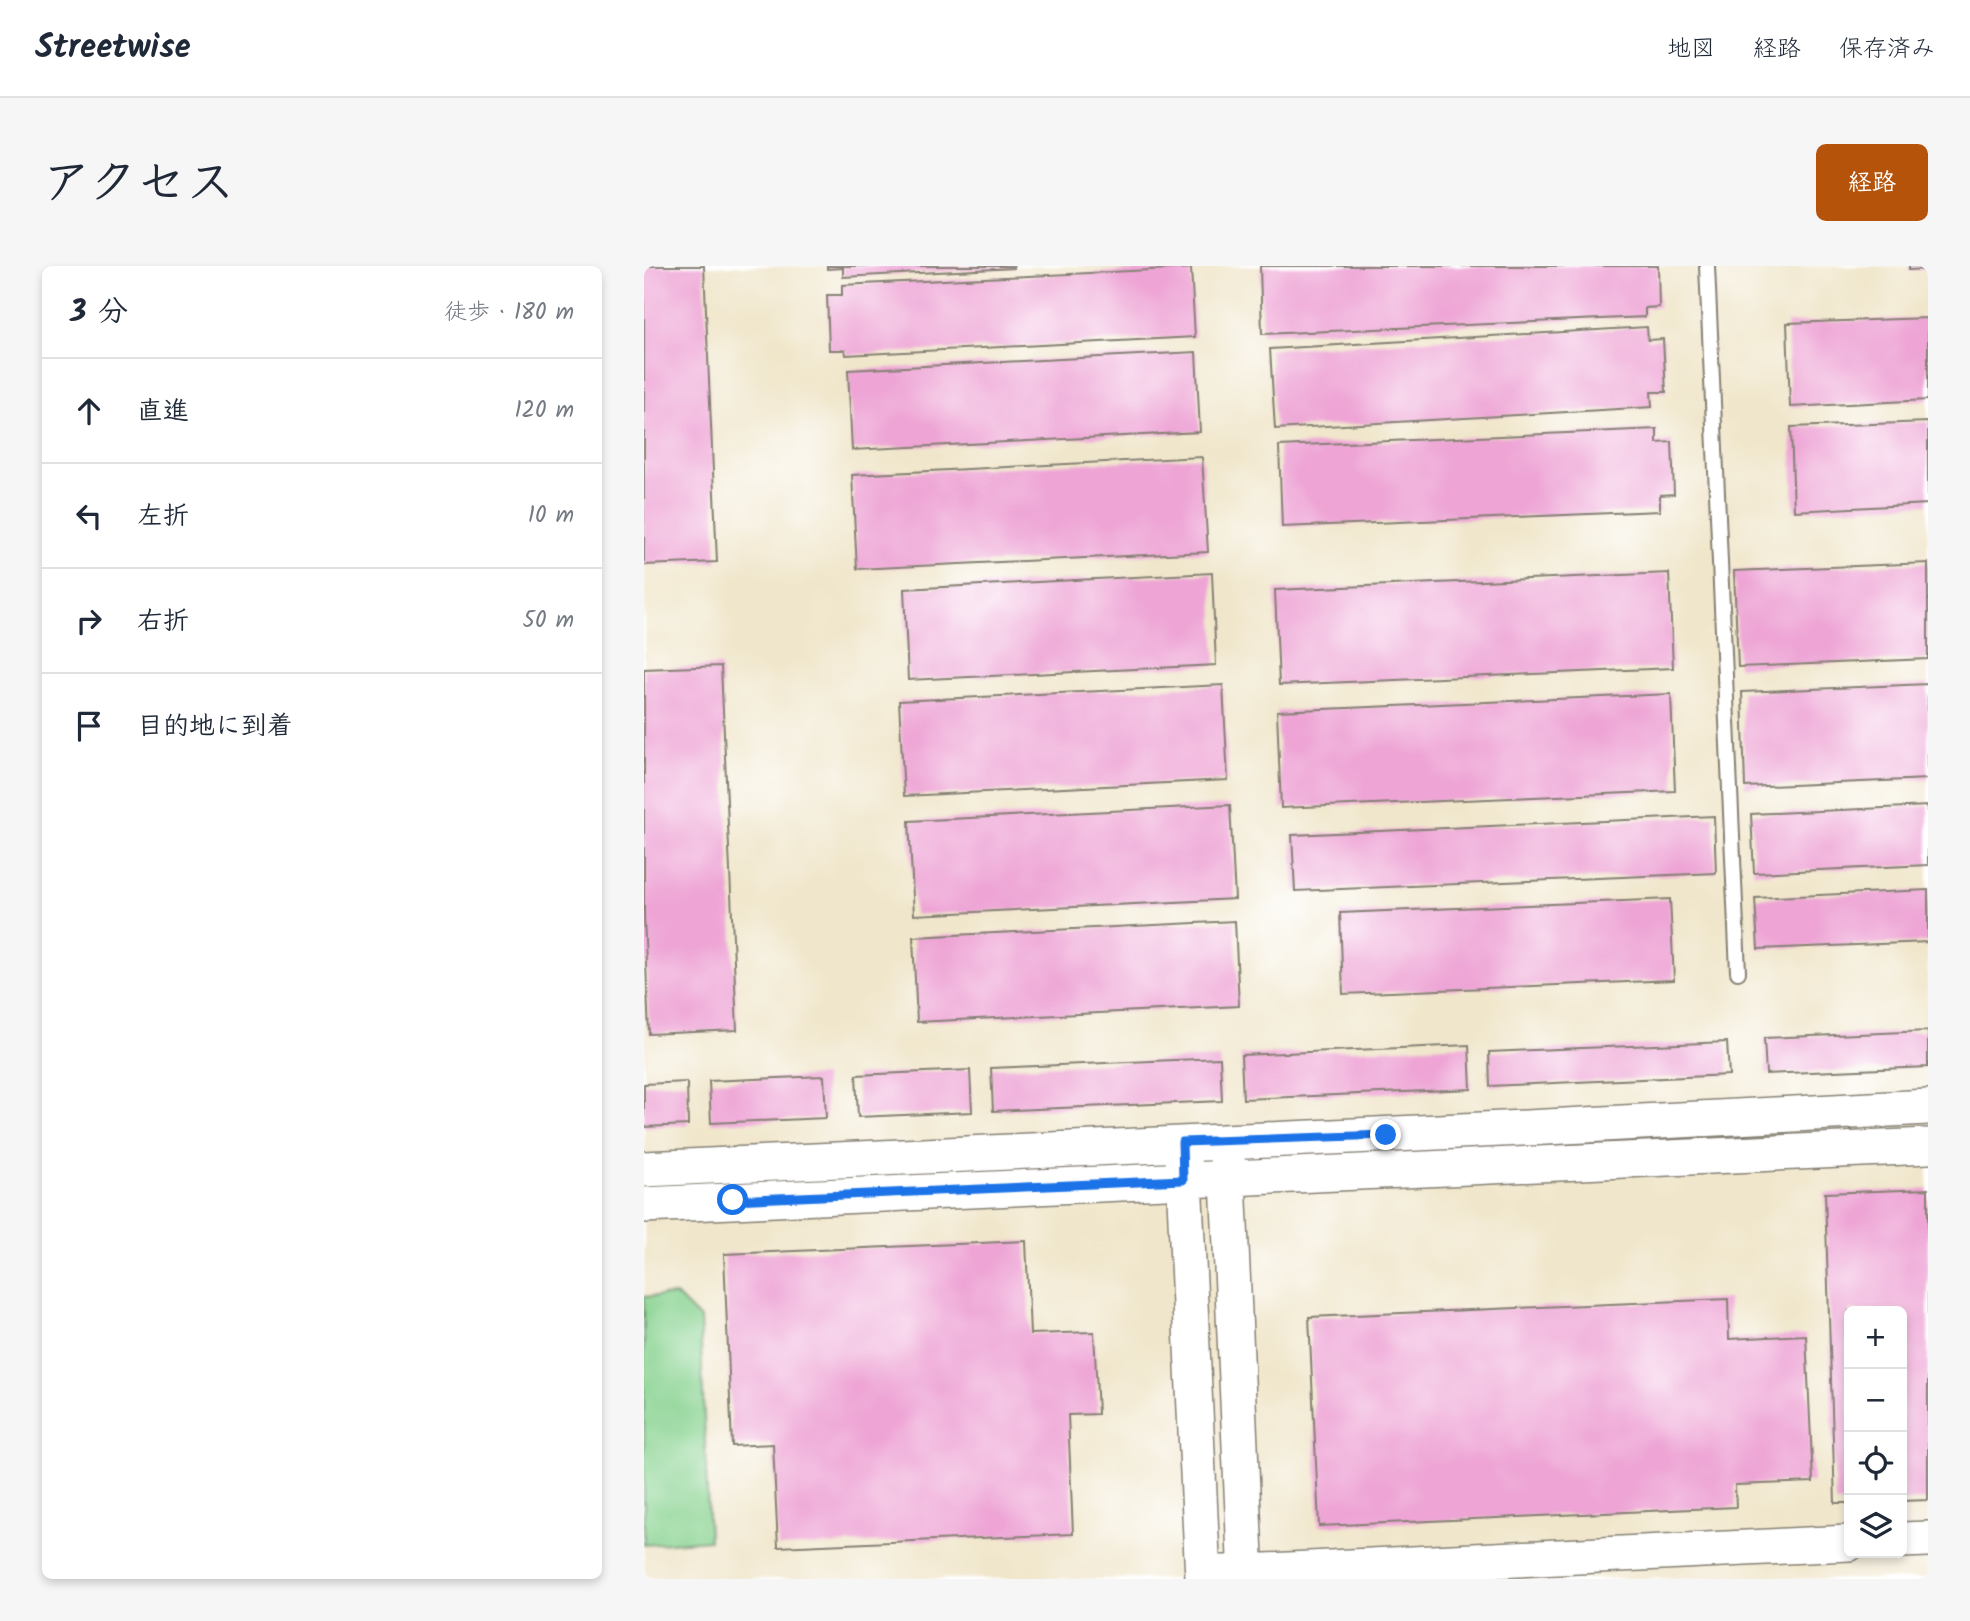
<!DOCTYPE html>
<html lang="ja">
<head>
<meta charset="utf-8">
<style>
	body { margin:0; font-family:Kalam,"Klee One",sans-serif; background:#f6f6f7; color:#1f2937 }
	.controls { position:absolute; right:21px; bottom:21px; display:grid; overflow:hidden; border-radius:10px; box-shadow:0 4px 10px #0003 }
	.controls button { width:63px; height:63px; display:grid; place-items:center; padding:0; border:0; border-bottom:2px solid #e0e1e3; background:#fff; color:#1f2937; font:35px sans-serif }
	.stop { position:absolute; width:21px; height:21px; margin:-16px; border:5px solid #1a73e8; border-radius:50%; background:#fff }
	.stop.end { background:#1a73e8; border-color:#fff; box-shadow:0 2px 7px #0008 }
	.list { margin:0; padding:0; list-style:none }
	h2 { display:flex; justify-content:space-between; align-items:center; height:91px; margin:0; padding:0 28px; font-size:30px }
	h2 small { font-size:23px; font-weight:400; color:#747a83 }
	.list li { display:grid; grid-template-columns:46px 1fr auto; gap:21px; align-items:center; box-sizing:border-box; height:105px; padding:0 28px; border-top:2px solid #e0e1e3 }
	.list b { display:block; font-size:26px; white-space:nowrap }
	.list em { font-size:23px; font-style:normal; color:#747a83 }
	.icon { flex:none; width:38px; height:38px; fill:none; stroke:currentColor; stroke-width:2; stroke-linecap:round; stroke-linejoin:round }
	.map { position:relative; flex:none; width:1284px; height:1313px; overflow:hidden; border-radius:10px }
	header { display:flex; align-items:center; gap:42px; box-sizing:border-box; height:98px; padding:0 35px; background:#fff; border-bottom:2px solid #e0e1e3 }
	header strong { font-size:33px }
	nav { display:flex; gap:38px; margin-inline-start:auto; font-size:24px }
	.intro { display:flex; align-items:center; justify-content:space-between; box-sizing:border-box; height:168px; padding:0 42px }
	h1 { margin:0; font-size:49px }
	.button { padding:18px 32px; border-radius:10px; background:#b45309; color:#fff; font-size:24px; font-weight:700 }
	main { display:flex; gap:42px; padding:0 42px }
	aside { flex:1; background:#fff; border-radius:10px; box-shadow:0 4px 10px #0003 }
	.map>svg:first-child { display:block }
	.green { fill:#87d28f; stroke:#527756; stroke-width:2 }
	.building { fill:#eea5d5 }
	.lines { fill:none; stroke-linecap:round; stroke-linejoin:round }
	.service-casing { stroke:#868174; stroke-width:18 }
	.tertiary-casing { stroke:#868174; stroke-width:38 }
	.service { stroke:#fff; stroke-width:14 }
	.tertiary { stroke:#fff; stroke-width:35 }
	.route { stroke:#1a73e8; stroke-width:9 }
</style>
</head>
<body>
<header>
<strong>Streetwise</strong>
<nav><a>地図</a><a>経路</a><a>保存済み</a></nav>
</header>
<div class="intro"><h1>アクセス</h1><a class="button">経路</a></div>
<main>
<aside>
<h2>3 分<small>徒歩 · 180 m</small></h2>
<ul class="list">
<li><svg class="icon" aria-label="ahead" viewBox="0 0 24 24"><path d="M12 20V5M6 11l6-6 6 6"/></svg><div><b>直進</b></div><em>120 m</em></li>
<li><svg class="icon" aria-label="left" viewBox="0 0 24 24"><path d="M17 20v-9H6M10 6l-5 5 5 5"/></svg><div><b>左折</b></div><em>10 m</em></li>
<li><svg class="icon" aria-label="right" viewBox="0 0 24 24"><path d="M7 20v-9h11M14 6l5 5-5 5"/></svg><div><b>右折</b></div><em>50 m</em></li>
<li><svg class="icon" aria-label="arrive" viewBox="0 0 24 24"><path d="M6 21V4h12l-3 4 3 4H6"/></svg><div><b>目的地に到着</b></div></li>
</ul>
</aside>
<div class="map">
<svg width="1284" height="1313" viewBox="0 0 1284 1313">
	<rect width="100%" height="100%" fill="#fff"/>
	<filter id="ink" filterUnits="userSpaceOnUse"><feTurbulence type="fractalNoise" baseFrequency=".0143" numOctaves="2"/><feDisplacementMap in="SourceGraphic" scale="14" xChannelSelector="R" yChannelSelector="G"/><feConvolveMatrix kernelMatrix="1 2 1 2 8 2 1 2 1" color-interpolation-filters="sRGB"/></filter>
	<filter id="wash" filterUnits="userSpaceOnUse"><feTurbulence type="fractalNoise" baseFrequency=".00686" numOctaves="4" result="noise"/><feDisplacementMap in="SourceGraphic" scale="28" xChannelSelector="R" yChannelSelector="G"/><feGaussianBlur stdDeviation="1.57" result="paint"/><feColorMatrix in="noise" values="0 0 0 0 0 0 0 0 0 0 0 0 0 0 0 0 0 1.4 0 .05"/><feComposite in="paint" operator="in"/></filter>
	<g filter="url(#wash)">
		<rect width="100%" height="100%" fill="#f0e6cb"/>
		<path class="green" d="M32,1029L56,1053L65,1274L0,1279V1031Z"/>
		<g id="blocks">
			<path class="building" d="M0,0H60L73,296L0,299Z
				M183,0H370V2L199,11V2L183,3Z
				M616,0H1014L1015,41L1001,42V51L618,68Z
				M1265,0H1284V3L1265,4Z
				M547,2L551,71L202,89L201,84H185L183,29H198V19Z
				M1284,52V134L1146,141L1143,57Z
				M1003,61L1004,74L1019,73L1022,126H1007L1008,141L631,163L626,83Z
				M552,86L556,166L208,184L204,104Z
				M1284,156V238L1150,245L1147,161Z
				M1013,163V177L1028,176L1030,228L1016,229V245L638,261L635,180Z
				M558,191L564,286L213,303L208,209Z
				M1284,297V393L1094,401L1090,305Z
				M568,307L572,399L264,414L260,323Z
				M1025,307L1029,402L635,419L631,324Z
				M77,400L93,764L5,768L0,650V403Z
				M1284,418V513L1101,521L1098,426Z
				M579,419L584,514L260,530L255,435Z
				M1027,428L1031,525L637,542L633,445Z
				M586,539L591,633L270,649L265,555Z
				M1284,540V599L1110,607L1107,548Z
				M1070,550L1072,607L651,625L648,569Z
				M1284,624V676L1114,683L1111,632Z
				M1026,633L1030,714L699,728L696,647Z
				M591,655L595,740L273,756L269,671Z
				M1284,765V801L1122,808L1120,772Z
				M1083,776L1085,809L846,820L845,786Z
				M825,779L827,823L599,833L597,789Z
				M576,792L578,835L349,845L347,802Z
				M326,804L328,846L214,851L212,809Z
				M180,810L182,852L67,857L65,815Z
				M43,816L44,859L0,861V818Z
				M1284,923V1234L1258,1235V1045H1205V1237H1191L1181,927Z
				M382,975L386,1068L450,1066L454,1148L424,1149L429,1268L134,1281L129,1178L88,1180L80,988Z
				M1084,1033L1085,1073L1162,1069L1169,1216L1091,1219L1092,1241L675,1260L665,1051Z"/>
		</g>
	</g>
	<g filter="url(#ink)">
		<use href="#blocks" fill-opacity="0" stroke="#868174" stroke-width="2"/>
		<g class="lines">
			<defs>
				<path id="service" d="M1063,0L1094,706"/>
				<path id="tertiary" d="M539,890L559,1313
					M583,891L602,1313
					M0,903L902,861L1284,841
					M0,939L1284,880
					M1258,1274L1284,1273
					M559,1308L1205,1277"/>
			</defs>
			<use href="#service" class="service-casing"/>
			<use href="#tertiary" class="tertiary-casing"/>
			<use href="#service" class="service"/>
			<use href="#tertiary" class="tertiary"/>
		</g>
	</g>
	<g class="lines" filter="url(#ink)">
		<path class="route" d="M89,934L539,914L538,876L742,869"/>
	</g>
</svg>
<div class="controls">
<button>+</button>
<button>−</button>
<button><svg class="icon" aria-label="locate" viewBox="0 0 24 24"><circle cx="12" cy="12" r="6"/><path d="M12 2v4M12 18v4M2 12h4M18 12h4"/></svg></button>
<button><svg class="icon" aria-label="layers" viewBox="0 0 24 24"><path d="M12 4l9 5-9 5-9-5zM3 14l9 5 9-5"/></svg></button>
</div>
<div class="stop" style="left:89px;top:934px"></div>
<div class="stop end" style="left:742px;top:869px"></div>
</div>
</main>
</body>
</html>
